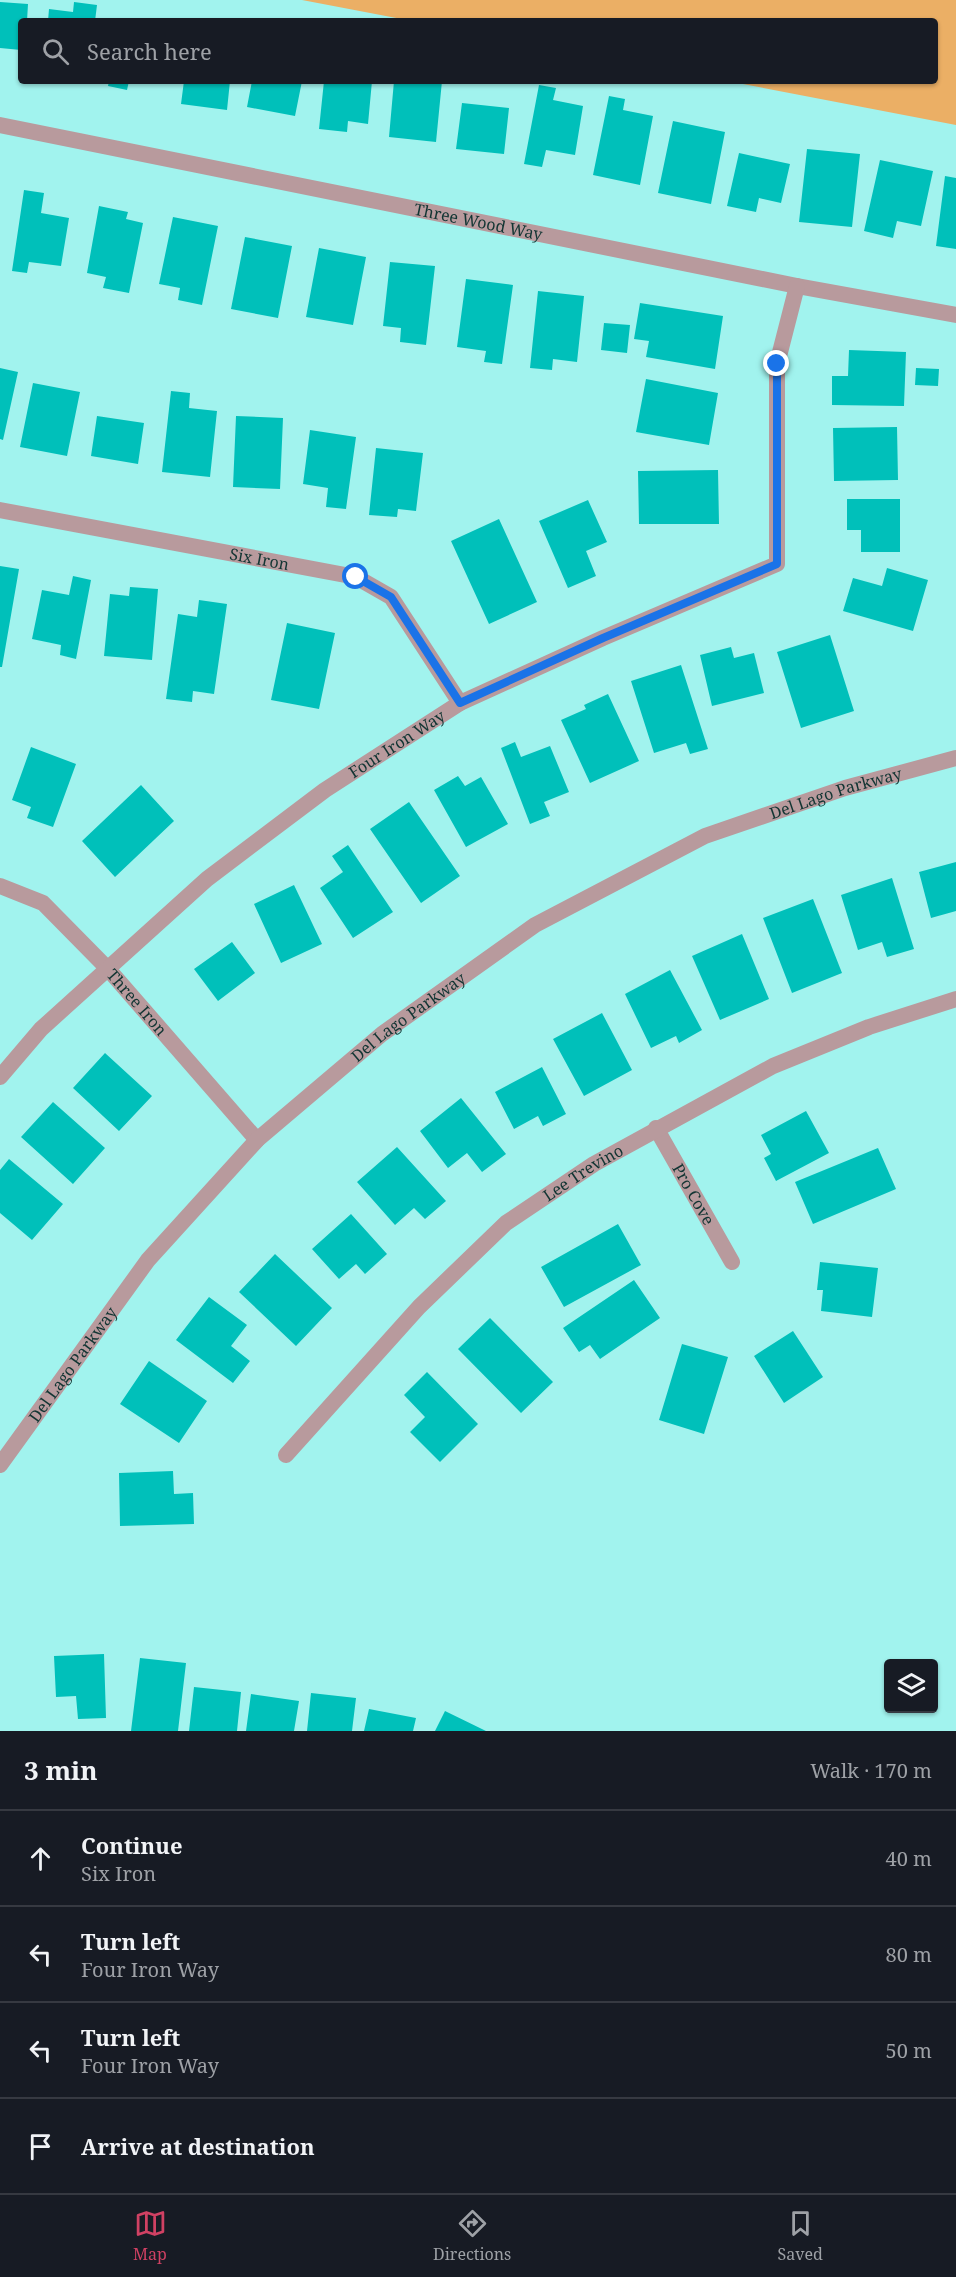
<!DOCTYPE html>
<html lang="en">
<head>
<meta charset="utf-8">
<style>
	body { margin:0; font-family:"Noto Serif",serif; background:#242831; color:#f1f3f6 }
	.controls { position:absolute; right:18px; bottom:18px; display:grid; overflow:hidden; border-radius:6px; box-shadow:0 2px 4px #0004 }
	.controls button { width:54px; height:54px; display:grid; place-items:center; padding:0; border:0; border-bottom:2px solid #363941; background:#171b24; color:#f1f3f6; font:30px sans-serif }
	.stop { position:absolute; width:18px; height:18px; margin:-14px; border:4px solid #1a73e8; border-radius:50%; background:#fff }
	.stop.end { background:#1a73e8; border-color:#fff; box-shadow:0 2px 6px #0008 }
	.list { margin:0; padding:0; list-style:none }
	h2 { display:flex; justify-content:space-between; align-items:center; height:78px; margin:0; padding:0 24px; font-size:26px }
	h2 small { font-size:20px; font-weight:400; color:#9ea1a6 }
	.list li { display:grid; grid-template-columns:39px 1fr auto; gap:18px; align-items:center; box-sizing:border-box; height:96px; padding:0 24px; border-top:2px solid #363941 }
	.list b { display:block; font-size:22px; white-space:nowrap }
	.list p { margin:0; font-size:20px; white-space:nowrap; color:#9ea1a6 }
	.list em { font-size:20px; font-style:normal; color:#9ea1a6 }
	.icon { flex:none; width:33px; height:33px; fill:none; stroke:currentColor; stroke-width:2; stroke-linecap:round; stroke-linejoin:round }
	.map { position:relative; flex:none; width:956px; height:1731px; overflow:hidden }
	.search { position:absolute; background:#171b24; box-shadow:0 2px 4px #0004; left:18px; right:18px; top:18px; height:66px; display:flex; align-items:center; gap:15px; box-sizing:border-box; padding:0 21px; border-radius:6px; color:#9ea1a6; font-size:22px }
	.sheet { height:462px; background:#171b24 }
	nav { display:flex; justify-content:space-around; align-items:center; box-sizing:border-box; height:84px; border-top:2px solid #363941; background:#171b24; font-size:16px; color:#9ea1a6 }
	nav a { display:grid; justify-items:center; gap:3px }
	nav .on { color:#d04163 }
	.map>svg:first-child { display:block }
	.green { fill:#ebaf65 }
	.building { fill:#00c0ba }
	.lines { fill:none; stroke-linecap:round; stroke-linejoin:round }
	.minor { stroke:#b89a9d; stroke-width:16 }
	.tertiary { stroke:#b89a9d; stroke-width:16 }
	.route { stroke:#1a73e8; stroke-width:8 }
	.labels { text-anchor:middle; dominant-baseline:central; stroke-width:4.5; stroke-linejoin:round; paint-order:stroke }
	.street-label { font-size:16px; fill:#123533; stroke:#fff }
</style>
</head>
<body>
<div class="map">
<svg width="956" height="1731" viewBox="0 0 956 1731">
	<rect width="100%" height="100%" fill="#a1f3ee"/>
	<path class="green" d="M302,0H956V125L727,81H935V21H412Z"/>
	<path class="building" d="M0,2L28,4L27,21H21V50L0,48Z
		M74,2L97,5L95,21H48L49,9L73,12Z
		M109,81H129L127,90L108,86Z
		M184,81H230L227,110L181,104Z
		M252,81H302L295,116L247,107Z
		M324,81H372L368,124L348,121L347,132L319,129Z
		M394,81H442L436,142L389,137Z
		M539,85L556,88L553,100L583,106L575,155L546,150L542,167L524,164Z
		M609,96L625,99L623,110L653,116L640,185L593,175Z
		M462,103L509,108L504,154L456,149Z
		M673,121L725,132L711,204L658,193Z
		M807,149L860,154L852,227L799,222Z
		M739,153L790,164L781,203L759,198L756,212L727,206Z
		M880,160L933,171L921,226L897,221L893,238L864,231Z
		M945,176L956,178V249L936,246Z
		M24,190L44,193L41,213L69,218L61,266L29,262L27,273L12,271Z
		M99,206L128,212L126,219L143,223L129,293L103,288L106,277L87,273Z
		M173,217L218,226L202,305L178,300L180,288L159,284Z
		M245,237L292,246L278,318L231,309Z
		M319,248L366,257L353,325L306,317Z
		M390,262L435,266L426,345L400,342L401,328L383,326Z
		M466,279L513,285L502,364L484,362L486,351L457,347Z
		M538,291L584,296L577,362L553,359L552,370L530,368Z
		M640,303L723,316L715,369L646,357L649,341L634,339Z
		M604,323L630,325L627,353L601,350Z
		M849,350L906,352L904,406L832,405V376H848Z
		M0,368L18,372L3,440L0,439Z
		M916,368L939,369L938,386L915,385Z
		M646,379L718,393L709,445L636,432Z
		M33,383L80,392L67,456L20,447Z
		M171,391L190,393L189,408L217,411L210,477L162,472Z
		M97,416L144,423L138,464L91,456Z
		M236,416L283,418L280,489L233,487Z
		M897,427L898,480L834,481L833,428Z
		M310,430L356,437L346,509L326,507L328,488L303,484Z
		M376,448L423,453L416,511L398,509L397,517L369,515Z
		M718,470L719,524H639L638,471Z
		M847,499H900V552H861V530H847Z
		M588,500L607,542L586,551L596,576L568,588L539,521Z
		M499,519L537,602L489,624L451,541Z
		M0,566L19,569L2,667H0Z
		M887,568L928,580L913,631L843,611L853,578L882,586Z
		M73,576L91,580L76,659L60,655L61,645L32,639L42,590L69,595Z
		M130,587L158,589L152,660L104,656L110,594L129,596Z
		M199,600L227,604L214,694L193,691L192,702L166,699L178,614L197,617Z
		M287,623L335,633L319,709L271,700Z
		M830,635L854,711L801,728L777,652Z
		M731,647L734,658L754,653L764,693L712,706L700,655Z
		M681,665L708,749L690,754L686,743L654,753L631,681Z
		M608,694L639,761L590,783L561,720L586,709L584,705Z
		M515,742L521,757L550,746L569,792L544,802L550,816L530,824L501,748Z
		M31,747L76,764L53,827L27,818L31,807L12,800Z
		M458,776L465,786L481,777L508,824L466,847L434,790Z
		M141,785L174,821L115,877L82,841Z
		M409,802L460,876L421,903L370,829Z
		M348,845L393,912L353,938L320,888L343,872L332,856Z
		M956,862V911L931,918L919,872Z
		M892,878L914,949L887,957L882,942L858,950L841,895Z
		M294,885L322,944L281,963L254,904Z
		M813,899L842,973L792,993L763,918Z
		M742,934L769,999L720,1020L692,956Z
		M232,942L255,973L218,1001L194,969Z
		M670,970L702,1030L679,1043L676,1036L651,1048L625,994Z
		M602,1013L632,1070L584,1096L553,1039Z
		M105,1053L152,1096L119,1131L73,1088Z
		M542,1067L566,1114L543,1126L538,1116L514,1129L495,1092Z
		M461,1098L506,1154L482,1172L467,1153L448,1168L420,1131Z
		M53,1102L105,1148L73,1184L21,1137Z
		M806,1111L829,1153L776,1181L764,1158L771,1154L761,1135Z
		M397,1147L446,1201L425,1219L414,1208L395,1225L357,1182Z
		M878,1148L896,1189L813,1224L795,1182Z
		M9,1159L63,1204L32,1240L0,1213V1170Z
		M351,1214L387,1254L365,1274L356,1264L339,1279L312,1249Z
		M618,1224L641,1265L564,1307L541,1267Z
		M275,1254L332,1308L296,1346L239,1292Z
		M820,1262L878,1268L872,1317L821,1311L823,1290H817Z
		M634,1280L660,1318L600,1359L590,1345L579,1352L563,1328Z
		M209,1297L247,1325L231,1346L250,1361L233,1383L176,1340Z
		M490,1318L553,1382L521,1413L458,1349Z
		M793,1331L823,1377L784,1403L754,1356Z
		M682,1344L728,1357L704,1434L659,1420Z
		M149,1361L207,1401L179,1443L120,1404Z
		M427,1372L478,1424L440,1462L410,1432L425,1417L404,1395Z
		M173,1471L174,1494L193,1493L194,1524L120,1526L119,1473Z
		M104,1654L106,1718L78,1719L76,1696L56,1697L54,1656Z
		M140,1658L186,1663L178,1731H131Z
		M194,1687L241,1692L237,1731H189Z
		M311,1693L356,1698L352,1731H307Z
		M251,1694L299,1701L294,1731H246Z
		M369,1709L416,1718L413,1731H364Z
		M445,1711L486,1731H435Z"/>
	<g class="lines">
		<g class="minor">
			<path id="s1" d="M0,125L797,286L956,315"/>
			<path id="s2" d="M0,510L356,577L391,597L460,703"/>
			<path id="s3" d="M0,886L43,903L109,970L257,1140"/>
			<path id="s4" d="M0,1077L41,1029L207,879L325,790L460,703L603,638L777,564V364L797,286"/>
			<path id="s5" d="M656,1128L732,1262"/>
			<path id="s6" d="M286,1455L419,1307L506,1223L594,1164L773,1066L869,1027L956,999"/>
		</g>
		<path class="tertiary" id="s7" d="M0,1465L148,1260L257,1140L382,1034L535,925L705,836L845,788L956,758"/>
	</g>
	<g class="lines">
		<path class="route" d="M356,577L391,597L460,703L603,638L777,564V364"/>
	</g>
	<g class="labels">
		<g class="street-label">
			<text stroke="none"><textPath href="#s1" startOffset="488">Three Wood Way</textPath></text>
			<text stroke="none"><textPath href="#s2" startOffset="264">Six Iron</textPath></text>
			<text stroke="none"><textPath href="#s4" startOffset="520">Four Iron Way</textPath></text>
			<text stroke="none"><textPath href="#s7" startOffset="1096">Del Lago Parkway</textPath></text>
			<text stroke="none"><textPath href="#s3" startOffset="183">Three Iron</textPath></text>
			<text stroke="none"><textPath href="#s7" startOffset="610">Del Lago Parkway</textPath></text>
			<text stroke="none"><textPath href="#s6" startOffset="412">Lee Trevino</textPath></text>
			<text stroke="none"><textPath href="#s5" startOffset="76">Pro Cove</textPath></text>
			<text stroke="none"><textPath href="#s7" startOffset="124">Del Lago Parkway</textPath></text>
		</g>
	</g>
</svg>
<div class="controls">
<button><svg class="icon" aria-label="layers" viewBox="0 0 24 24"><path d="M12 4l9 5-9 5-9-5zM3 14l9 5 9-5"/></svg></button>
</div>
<div class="stop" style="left:356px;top:577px"></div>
<div class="stop end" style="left:777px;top:364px"></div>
<div class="search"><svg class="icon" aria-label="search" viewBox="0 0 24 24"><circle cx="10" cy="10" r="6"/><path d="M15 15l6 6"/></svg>Search here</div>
</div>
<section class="sheet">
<h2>3 min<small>Walk · 170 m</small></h2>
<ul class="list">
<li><svg class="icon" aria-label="ahead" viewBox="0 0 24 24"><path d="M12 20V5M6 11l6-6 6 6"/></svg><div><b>Continue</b><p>Six Iron</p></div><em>40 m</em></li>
<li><svg class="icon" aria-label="left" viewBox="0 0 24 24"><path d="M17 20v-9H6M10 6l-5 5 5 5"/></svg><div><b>Turn left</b><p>Four Iron Way</p></div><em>80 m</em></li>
<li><svg class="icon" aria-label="left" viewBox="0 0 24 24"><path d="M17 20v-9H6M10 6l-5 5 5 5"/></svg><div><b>Turn left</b><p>Four Iron Way</p></div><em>50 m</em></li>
<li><svg class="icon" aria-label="arrive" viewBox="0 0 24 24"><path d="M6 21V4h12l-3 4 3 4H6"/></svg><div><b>Arrive at destination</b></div></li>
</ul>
</section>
<nav>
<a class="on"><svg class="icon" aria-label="map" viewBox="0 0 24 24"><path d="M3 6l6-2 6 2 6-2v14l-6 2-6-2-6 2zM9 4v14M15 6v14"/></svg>Map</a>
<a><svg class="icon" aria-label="directions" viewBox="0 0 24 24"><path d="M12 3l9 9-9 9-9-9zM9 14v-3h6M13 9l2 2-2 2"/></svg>Directions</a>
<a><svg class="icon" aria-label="saved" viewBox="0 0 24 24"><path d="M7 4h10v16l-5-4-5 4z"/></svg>Saved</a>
</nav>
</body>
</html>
